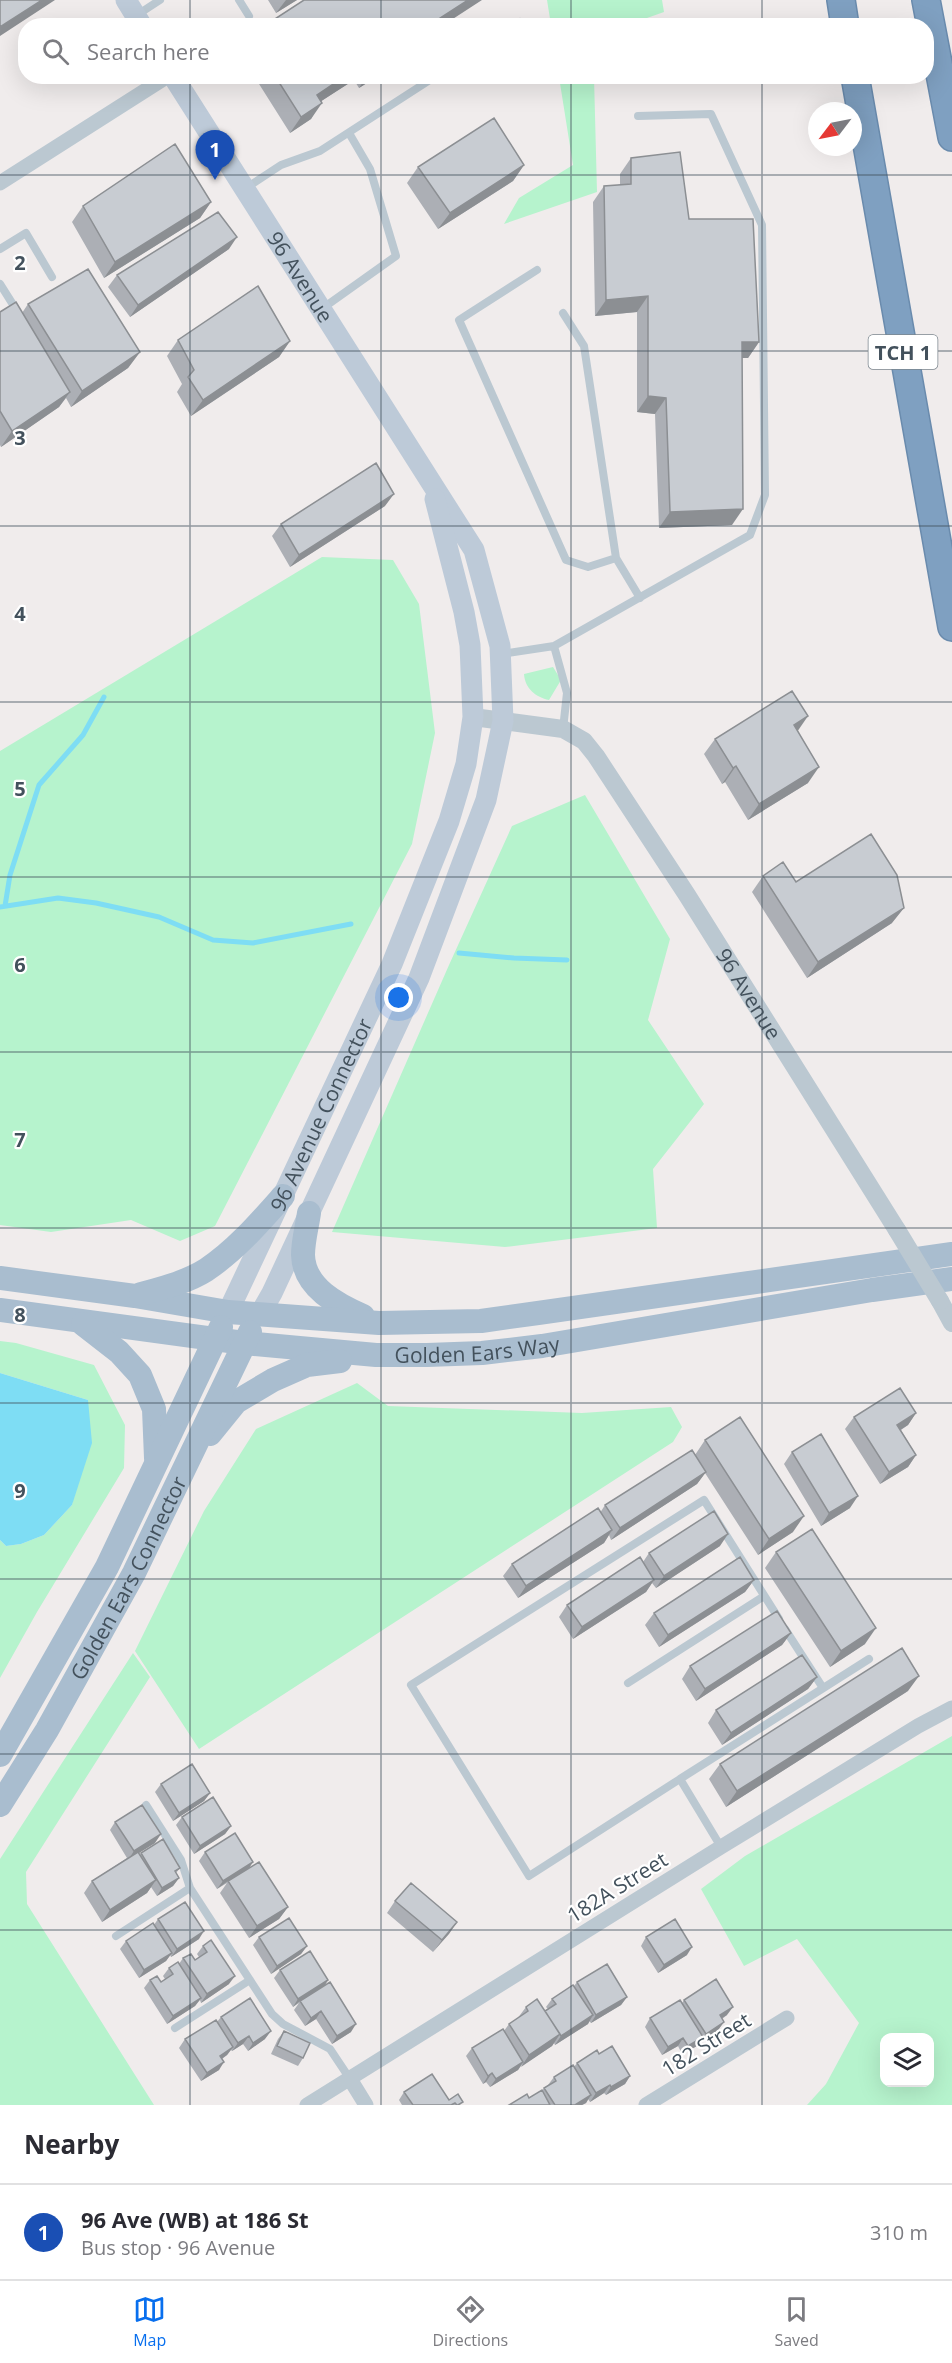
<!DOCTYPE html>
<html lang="en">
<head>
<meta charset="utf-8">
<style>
	body { margin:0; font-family:"Open Sans",sans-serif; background:#f7f7f7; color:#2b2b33 }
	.controls { position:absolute; right:18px; bottom:18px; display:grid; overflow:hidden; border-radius:12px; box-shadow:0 6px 24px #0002 }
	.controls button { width:54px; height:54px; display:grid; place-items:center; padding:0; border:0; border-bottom:2px solid #e1e1e2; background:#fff; color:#2b2b33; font:30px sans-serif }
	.compass { position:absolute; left:808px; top:102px; width:54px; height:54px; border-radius:50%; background:#fff; box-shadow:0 6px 24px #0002; rotate:238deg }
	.you { position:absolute; left:399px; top:998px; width:21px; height:21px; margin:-15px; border:4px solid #fff; border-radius:50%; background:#1a73e8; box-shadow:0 0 0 9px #1a73e833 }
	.badge { display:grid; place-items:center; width:39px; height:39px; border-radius:50%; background:#086fee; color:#fff; font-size:20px; font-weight:700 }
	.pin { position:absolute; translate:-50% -50px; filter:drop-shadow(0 2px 3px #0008) }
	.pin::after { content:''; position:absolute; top:32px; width:21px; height:18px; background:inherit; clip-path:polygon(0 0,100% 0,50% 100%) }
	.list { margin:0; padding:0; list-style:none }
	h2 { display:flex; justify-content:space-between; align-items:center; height:78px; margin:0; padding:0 24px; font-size:26px }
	h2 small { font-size:20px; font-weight:400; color:#7c7c81 }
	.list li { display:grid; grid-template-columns:39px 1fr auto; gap:18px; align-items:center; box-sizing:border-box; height:96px; padding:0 24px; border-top:2px solid #e1e1e2 }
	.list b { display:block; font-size:22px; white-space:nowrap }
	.list p { margin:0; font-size:20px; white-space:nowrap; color:#7c7c81 }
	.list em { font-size:20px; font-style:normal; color:#7c7c81 }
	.icon { flex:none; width:33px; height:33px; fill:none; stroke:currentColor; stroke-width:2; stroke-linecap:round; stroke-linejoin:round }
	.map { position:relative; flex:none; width:952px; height:2105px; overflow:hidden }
	.search { position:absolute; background:#fff; box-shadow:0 6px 24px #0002; left:18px; right:18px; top:18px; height:66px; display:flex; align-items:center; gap:15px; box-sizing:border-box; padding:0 21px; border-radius:24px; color:#7c7c81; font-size:22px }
	.sheet { height:174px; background:#fff }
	nav { display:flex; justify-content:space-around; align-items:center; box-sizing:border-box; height:84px; border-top:2px solid #e1e1e2; background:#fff; font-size:16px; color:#7c7c81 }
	nav a { display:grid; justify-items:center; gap:3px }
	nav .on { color:#086fee }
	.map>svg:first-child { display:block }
	.green { fill:#b6f3cd; fill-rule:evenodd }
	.water { fill:#7eddf4 }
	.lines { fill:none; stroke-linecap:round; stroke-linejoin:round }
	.stream { stroke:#7eddf4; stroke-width:5 }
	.motorway-casing { stroke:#6a8bad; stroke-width:30 }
	.service { stroke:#bbc8d1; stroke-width:8 }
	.minor { stroke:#bbc8d1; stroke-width:15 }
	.tertiary { stroke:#bbc8d1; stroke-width:18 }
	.secondary { stroke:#bdcad8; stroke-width:21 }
	.primary { stroke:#a9bdcf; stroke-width:24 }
	.motorway { stroke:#7fa0c1; stroke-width:27 }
	.tertiary-bridge { stroke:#bbc8d1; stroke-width:18 }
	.wall { fill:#acafb5 }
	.shaded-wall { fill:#8c8f93 }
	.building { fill:#c8ccd2; stroke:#8c8f93; stroke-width:1.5 }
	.grid { fill:none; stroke:#43515c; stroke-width:1.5; stroke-opacity:0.55 }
	.labels { text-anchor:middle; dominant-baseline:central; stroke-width:4.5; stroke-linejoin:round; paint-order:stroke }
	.shield { fill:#fff; stroke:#7b858d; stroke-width:1.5 }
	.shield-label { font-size:20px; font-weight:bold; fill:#43515c }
	.street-label { font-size:21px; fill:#43515c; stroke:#fff }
	.grid-label { font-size:20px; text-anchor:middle; font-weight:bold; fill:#43515c; stroke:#fff; stroke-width:4.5; stroke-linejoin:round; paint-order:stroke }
</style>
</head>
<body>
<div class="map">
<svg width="952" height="2105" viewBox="0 0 952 2105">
	<rect width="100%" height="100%" fill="#f0ecec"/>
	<path class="green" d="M547,0H662L664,12L627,25H551Z
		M559,77H594L597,192L504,224L519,198L573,165Z
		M322,557L393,560L419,604L435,733L412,844L215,1226L180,1241L131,1220L51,1232L0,1225V751Z
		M553,667L561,680L549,700C536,697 525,689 524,674Z
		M585,795L670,939L648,1020L704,1104L653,1169L657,1228L505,1247L332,1232L449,965L512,826Z
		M0,1341L16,1343L94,1365L125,1425L124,1468L37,1612L0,1678V1540L6,1546L21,1544L44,1535L72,1505L88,1400L0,1373Z
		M357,1383L388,1406L582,1413L671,1407L682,1427L673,1442L199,1749L135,1651L204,1511L256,1429Z
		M133,1653L150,1677L26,1872L27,1904L154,2105H0V1859Z
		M952,1736V2105H807L826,2084L859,2023L797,1939L744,1966L701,1889L745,1856ZM884,2038H930V2082H884Z"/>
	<path class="water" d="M0,1373L88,1400L92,1443L72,1505L44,1535L21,1544L6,1546L0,1540Z"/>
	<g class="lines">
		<path class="stream" d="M5,906L10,875L39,785L83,735L104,697
			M0,907L58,898L96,903L159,917L213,940L253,943L351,924
			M459,953L514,958L567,960"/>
		<defs>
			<path id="motorway" d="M841,0L845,26
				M926,0L952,137
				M855,76L952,627"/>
		</defs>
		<use href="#motorway" class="motorway-casing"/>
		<path class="service" d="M239,0L249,16
			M137,15L160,0
			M515,26L520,22
			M246,188L281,165L320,151L436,76
			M0,249L26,233L52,277
			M537,270L459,320L566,560L588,567L616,558
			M0,284L12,303
			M323,308L396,256L370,169L349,133
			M563,313L584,346L616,558L640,598
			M554,646L567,693L563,729
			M502,654L554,646L750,535L765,495L762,225L711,114L638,116
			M785,1629L823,1688
			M628,1683L764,1596
			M680,1779L529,1876L411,1685L704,1500L779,1619
			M146,1805L181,1860L190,1888L272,2014L283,2024L330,2049L350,2079
			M721,1847L680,1779L869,1659
			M116,1936L190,1888
			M175,2028L250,1980"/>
		<path class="minor" d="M0,183L168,76
			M350,2079L366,2105
			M307,2105L721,1847L918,1726L952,1708
			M646,2105L787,2018"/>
		<g class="tertiary">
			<path id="s1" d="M473,717L563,729L584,741L596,756L687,895L897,1230"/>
			<path d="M940,1301L952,1323"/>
		</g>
		<g class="secondary">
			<path d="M126,0L142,26"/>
			<path id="s2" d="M173,76L474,550L500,646L503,721L486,800L419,978L272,1293L260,1314"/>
			<path id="s3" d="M228,1312L392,964L449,821L466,764L473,717L470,645L464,612L435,499"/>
		</g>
		<g class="primary">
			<path d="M309,1213C307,1227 303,1241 303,1255C304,1288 338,1305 363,1316"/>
			<path d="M0,1278L135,1296L228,1312L379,1323L481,1321L538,1313L952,1254"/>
			<path d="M141,1294C163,1288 187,1282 206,1270C236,1250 260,1222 283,1196"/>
			<path id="s4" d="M0,1310L244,1343L376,1355H427L482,1353L542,1346L872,1290L952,1279"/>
			<path d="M83,1324L119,1352L140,1375L154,1409L156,1458"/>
			<path d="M210,1434L236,1402L273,1380L307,1365L340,1361"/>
			<path d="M0,1755L107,1567L221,1327"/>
			<path id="s5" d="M0,1805L47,1730L134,1573L250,1332"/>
		</g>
		<use href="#motorway" class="motorway"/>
		<path class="tertiary-bridge" d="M897,1230L940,1301"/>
	</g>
	<path class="wall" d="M268,0H297L276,13Z
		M254,76H378L359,88L354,80L321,101L311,119L290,133Z
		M631,158L689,219L759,342L748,358H742L732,525L659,528L655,414L637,412V312L595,316L593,202L604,186L620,185V174Z
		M524,165L513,181L438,229L407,183L418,167Z
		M211,202L200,218L104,278L72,222L83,206Z
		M229,249L130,317L108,287L117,275Z
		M28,304L140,352L128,368L71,407L66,398L59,407L1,447L0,445V312L22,313Z
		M178,340L290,341L279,357L191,416L177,392L182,384L167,356Z
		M385,506L290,567L272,536L281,524Z
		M798,731L808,783L748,820L725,782L722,784L704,754L715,739Z
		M763,876L796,882L892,923L807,978L752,892Z
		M916,1413L908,1425L901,1430L916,1455L908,1467L880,1484L845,1429L854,1417Z
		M705,1440L793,1532L758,1555L705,1473L697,1484L611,1540L609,1535L604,1543L518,1598L503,1576L512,1564L600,1513L605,1505L695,1455Z
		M792,1452L850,1508L821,1526L784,1464Z
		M720,1546L656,1588L652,1583L646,1592L573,1639L559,1617L567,1605L643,1562L649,1553Z
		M776,1552L865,1644L830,1667L765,1568Z
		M754,1580L745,1592L659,1647L645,1625L654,1613Z
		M791,1633L782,1645L696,1701L682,1679L690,1666Z
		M817,1677L808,1689L722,1745L708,1723L716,1710Z
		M908,1691L726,1807L709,1779L720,1764Z
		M161,1784L210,1793L204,1801L173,1821L155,1792Z
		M182,1817L231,1826L225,1834L194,1854L176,1825Z
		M115,1822L155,1843L138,1853L140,1855L141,1853L180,1868L176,1873L179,1878L173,1886L157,1896L151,1887L147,1893L102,1922L84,1893L92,1881L127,1858L110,1830Z
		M205,1852L249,1868L288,1907L279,1919L249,1938L220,1893L227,1883L217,1889L199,1861Z
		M395,1901L457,1922L433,1952L387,1913Z
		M158,1919L199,1939L171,1957L170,1955L166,1961L139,1978L120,1949L126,1941L154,1925Z
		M259,1937L307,1946L301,1954L271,1974L253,1945Z
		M646,1937L687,1955L658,1973L641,1946Z
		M203,1946L229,1984L201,2003L200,2000L195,2006L167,2024L144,1988L150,1980L161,1982L165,1979L163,1976L169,1968L179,1964L183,1958L195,1960L199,1957L197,1954Z
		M280,1970L328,1980L325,1985L351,2032L332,2044L316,2019L305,2026L294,2010L299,2003L293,2007L274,1978Z
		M577,1982L627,1997L621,2005L591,2023L589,2021L588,2024L555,2045L554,2043L552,2046L521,2066L518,2070L490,2087L486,2082L483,2084L466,2056L472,2048L504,2031L509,2024L517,2019L526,2007L545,2011L548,2009L546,2007L552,1999L574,1986Z
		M684,2000L727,2015L722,2019L724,2022L718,2030L700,2042L697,2046L682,2054L678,2046L662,2055L645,2027L650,2018L682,2003Z
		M221,2017L265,2039L248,2051L243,2044L232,2051L231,2050L227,2055L222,2059L219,2070L201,2081L179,2048L185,2039L217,2022Z
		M284,2031L303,2058L298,2066L271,2054L278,2039Z
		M599,2054L630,2076L625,2084L606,2095L604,2093L590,2102L588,2099L586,2103L582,2105H509L529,2098L542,2091L544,2088L548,2085L554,2077L574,2067L577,2063Z
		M404,2092L449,2100L461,2105H402L399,2100Z"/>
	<path class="shaded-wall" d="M42,0H55L0,36V27Z
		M286,0H297L276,13Z
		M468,0H482L442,26H428Z
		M345,76H356L354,80L306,111L317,95Z
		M367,76H378L359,88Z
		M322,103L311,119L290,133L301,117Z
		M524,165L513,181L438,229L450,213Z
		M211,202L200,218L104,278L115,262Z
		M237,237L229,249L130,317L138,305Z
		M648,296L637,312L595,316L606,300Z
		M290,341L279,357L191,416L203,400Z
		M742,342H759L748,358H731Z
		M140,352L128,368L71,407L82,391Z
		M70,392L59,407L1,447L12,431Z
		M648,396L666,398L655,414L637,412Z
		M394,494L385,506L290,567L299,555Z
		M743,509L732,525L659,528L670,512Z
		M808,716L797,732L794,725Z
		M736,766L725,782L722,784L733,768Z
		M819,767L808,783L748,820L759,804Z
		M904,908L892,923L807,978L818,962Z
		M916,1413L908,1425L889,1437L897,1425Z
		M916,1455L908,1467L880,1484L889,1472Z
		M706,1472L697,1484L611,1540L620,1528Z
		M858,1496L850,1508L821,1526L829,1513Z
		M804,1516L793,1532L758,1555L769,1539Z
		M612,1530L604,1543L518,1598L526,1586Z
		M728,1534L720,1546L656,1588L664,1576Z
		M654,1580L646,1592L573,1639L582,1627Z
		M754,1580L745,1592L659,1647L668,1635Z
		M876,1628L865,1644L830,1667L841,1651Z
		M791,1633L782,1645L696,1701L705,1689Z
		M919,1676L908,1691L726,1807L737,1791Z
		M817,1677L808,1689L722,1745L731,1733Z
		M210,1793L204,1801L173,1821L179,1813Z
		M231,1826L225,1834L194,1854L200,1846Z
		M161,1834L155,1843L128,1860L134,1851Z
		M253,1862L248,1870L228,1881L217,1889L223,1881Z
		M179,1878L173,1886L157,1896L162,1888Z
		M156,1880L147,1893L102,1922L110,1910Z
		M288,1907L279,1919L249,1938L257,1926Z
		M457,1922L449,1934L433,1952L442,1940Z
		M204,1931L199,1939L171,1957L177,1949Z
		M307,1946L301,1954L271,1974L277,1966Z
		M692,1947L687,1955L658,1973L664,1965Z
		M172,1953L166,1961L139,1978L144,1970Z
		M235,1976L229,1984L201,2003L207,1994Z
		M328,1980L323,1988L300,2001L293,2007L298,1999Z
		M627,1997L621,2005L591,2023L596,2015Z
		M201,1998L195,2006L167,2024L173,2016Z
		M733,2007L727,2015L714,2023L720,2015Z
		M321,2011L316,2019L305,2026L311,2018Z
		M593,2015L588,2024L555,2045L561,2036Z
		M724,2022L718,2030L700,2042L706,2034Z
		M356,2024L351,2032L332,2044L337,2036Z
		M271,2031L265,2039L248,2051L253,2043Z
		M560,2034L552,2046L521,2067L529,2055Z
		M249,2036L243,2044L232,2051L238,2043Z
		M703,2037L697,2046L682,2054L688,2046Z
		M683,2038L678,2046L662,2055L668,2047Z
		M233,2047L227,2055L214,2064L220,2056Z
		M224,2062L219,2070L201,2081L207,2073Z
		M523,2062L518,2070L490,2087L496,2079Z
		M492,2073L486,2082L483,2084L488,2076Z
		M630,2076L625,2084L606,2095L611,2087Z
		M610,2085L604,2093L590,2102L596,2093Z
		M591,2095L586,2103L582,2105H575Z"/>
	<path class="building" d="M0,0H42L0,27Z
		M304,0H468L428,26H264Z
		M275,76H345L317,95L322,103L301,117Z
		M494,118L524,165L450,213L418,167Z
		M175,144L211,202L115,262L83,206Z
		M680,152L689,219H753L759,342H742L743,509L670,512L666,398L648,396V296L606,300L604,186L631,184V158Z
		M218,212L237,237L138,305L117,275Z
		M88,269L140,352L82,391L28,304Z
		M258,286L290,341L203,400L188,377L194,370L178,340Z
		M16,302L70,392L12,431L0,411V312Z
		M376,463L394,494L299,555L281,524Z
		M792,691L808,716L794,725L819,767L759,804L736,766L733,768L715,739Z
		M871,834L897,875L904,908L818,962L763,876L783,862L796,882Z
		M900,1388L916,1413L897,1425L916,1455L889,1472L854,1417Z
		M740,1417L804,1516L769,1539L705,1440Z
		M821,1434L858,1496L829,1513L792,1452Z
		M692,1450L706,1472L620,1528L605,1505Z
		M598,1508L612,1530L526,1586L512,1564Z
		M714,1511L728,1534L664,1576L649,1553Z
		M812,1529L876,1628L841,1651L776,1552Z
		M640,1557L654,1580L582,1627L567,1605Z
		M740,1557L754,1580L668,1635L654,1613Z
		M777,1611L791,1633L705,1689L690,1666Z
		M902,1648L919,1676L737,1791L720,1764Z
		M802,1655L817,1677L731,1733L716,1710Z
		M192,1764L210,1793L179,1813L161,1784Z
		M213,1797L231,1826L200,1846L182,1817Z
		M142,1805L161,1834L134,1851L115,1822Z
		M235,1833L253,1862L223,1881L205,1852Z
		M163,1839L180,1868L175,1871L179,1878L162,1888L141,1853Z
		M138,1852L156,1880L110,1910L92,1881Z
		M259,1862L288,1907L257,1926L228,1881Z
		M411,1883L457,1922L442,1940L395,1901Z
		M185,1902L204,1931L177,1949L158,1919Z
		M289,1918L307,1946L277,1966L259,1937Z
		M675,1919L692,1947L664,1965L646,1937Z
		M153,1923L172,1953L144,1970L126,1941Z
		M211,1940L235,1976L207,1994L183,1958L191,1954L195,1960L207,1952L203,1946Z
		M310,1951L328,1980L298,1999L280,1970Z
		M178,1962L201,1998L173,2016L150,1980L157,1976L161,1982L173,1974L169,1968Z
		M607,1964L627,1997L596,2015L577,1982Z
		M716,1979L733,2007L720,2015L724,2022L706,2034L684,2000Z
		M330,1982L356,2024L337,2036L321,2011L311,2018L300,2001Z
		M573,1985L593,2015L561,2036L545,2011L556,2004L552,1999Z
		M250,1998L271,2031L253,2043L249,2036L238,2043L221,2017Z
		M537,1999L560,2034L529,2055L509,2024L528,2011L526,2007Z
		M680,2000L703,2037L688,2046L683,2038L668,2047L650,2018Z
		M216,2020L233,2047L220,2056L224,2062L207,2073L185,2039Z
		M503,2029L523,2062L496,2079L492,2073L488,2076L472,2048Z
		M284,2031L310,2043L303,2058L277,2046Z
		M612,2046L630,2076L611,2087L610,2085L596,2093L577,2063L597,2050L599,2054Z
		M573,2065L591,2095L575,2105H555L544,2088L556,2081L554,2077Z
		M432,2074L449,2100L458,2094L463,2102L458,2105H457L455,2103L451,2105H413L404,2092Z
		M542,2090L550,2105H509L527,2094L529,2098Z"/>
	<path class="grid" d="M190,0V26M381,0V26M571,0V26M762,0V26M190,76V2105M381,76V2105M571,76V2105M762,76V2105M0,175H952M0,351H952M0,526H952M0,702H952M0,877H952M0,1052H952M0,1228H952M0,1403H952M0,1579H952M0,1754H952M0,1930H952"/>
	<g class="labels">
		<rect class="shield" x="868.5" y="335" width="69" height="34" rx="4.5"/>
		<g class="shield-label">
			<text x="903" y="352">TCH 1</text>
		</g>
		<g class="street-label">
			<text stroke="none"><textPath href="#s2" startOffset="238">96 Avenue</textPath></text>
			<text stroke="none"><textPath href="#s1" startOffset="417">96 Avenue</textPath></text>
			<text stroke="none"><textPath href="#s3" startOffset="218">96 Avenue Connector</textPath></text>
			<text stroke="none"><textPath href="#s4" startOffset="480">Golden Ears Way</textPath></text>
			<text stroke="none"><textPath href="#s5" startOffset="261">Golden Ears Connector</textPath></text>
			<text transform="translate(617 1887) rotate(-32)">182A Street</text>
			<text transform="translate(706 2044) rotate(-32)">182 Street</text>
		</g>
	</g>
	<g class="grid-label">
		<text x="20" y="270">2</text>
		<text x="20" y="445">3</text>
		<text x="20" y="621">4</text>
		<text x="20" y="796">5</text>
		<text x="20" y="972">6</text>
		<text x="20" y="1147">7</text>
		<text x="20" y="1322">8</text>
		<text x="20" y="1498">9</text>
	</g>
</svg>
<div class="controls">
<button><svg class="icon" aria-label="layers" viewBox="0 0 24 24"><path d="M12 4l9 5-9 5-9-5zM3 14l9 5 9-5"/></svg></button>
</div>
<svg class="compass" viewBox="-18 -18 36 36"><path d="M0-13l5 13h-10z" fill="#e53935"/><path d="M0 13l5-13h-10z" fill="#7c7c81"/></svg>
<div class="you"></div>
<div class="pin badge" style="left:215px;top:180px;background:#1a4fb4">1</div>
<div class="search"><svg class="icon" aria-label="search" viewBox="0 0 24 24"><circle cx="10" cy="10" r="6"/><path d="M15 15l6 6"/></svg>Search here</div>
</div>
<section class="sheet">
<h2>Nearby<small></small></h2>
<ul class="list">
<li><span class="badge" style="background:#1a4fb4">1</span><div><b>96 Ave (WB) at 186 St</b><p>Bus stop · 96 Avenue</p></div><em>310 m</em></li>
</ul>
</section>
<nav>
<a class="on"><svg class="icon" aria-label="map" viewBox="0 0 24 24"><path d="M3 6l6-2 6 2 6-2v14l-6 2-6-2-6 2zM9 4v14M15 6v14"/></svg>Map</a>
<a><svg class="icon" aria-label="directions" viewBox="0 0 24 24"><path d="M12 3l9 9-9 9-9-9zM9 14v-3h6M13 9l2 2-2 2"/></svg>Directions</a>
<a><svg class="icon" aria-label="saved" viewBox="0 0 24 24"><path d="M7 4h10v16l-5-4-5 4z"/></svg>Saved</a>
</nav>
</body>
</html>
